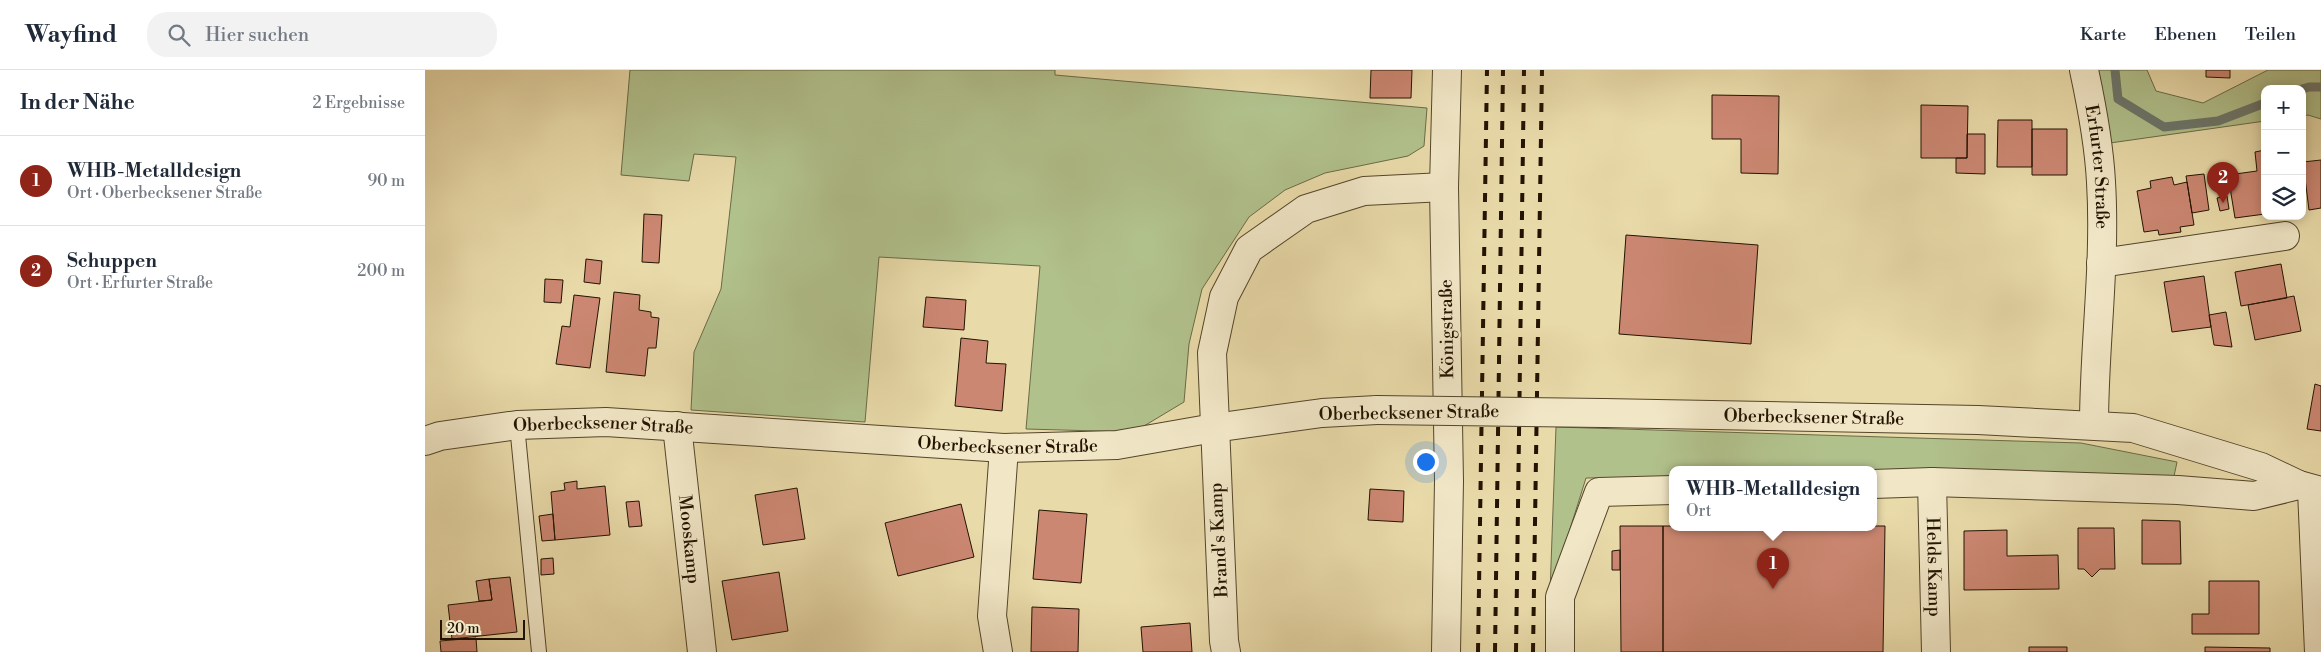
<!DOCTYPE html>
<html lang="de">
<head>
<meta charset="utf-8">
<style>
	body { margin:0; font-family:"Libre Bodoni",serif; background:#f2f2f3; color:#1f2937 }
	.controls { position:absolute; right:15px; top:15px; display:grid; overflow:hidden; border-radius:10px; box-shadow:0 2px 12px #0003 }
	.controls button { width:45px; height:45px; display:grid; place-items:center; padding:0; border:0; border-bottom:1px solid #e0e1e3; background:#fff; color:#1f2937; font:25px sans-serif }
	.scale { position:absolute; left:15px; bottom:12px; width:85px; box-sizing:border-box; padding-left:5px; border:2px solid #231300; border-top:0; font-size:14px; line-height:18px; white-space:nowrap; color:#231300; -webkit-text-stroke:4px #f1e7c7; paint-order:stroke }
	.you { position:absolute; left:1000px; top:391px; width:18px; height:18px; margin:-12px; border:4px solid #fff; border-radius:50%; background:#1a73e8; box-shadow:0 0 0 8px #1a73e833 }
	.badge { display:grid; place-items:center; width:32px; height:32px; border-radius:50%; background:#8f2418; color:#fff; font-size:16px; font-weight:700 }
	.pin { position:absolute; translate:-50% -41px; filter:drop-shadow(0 1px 2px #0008) }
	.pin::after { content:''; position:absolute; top:26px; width:18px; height:15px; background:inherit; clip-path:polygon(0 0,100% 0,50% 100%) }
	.popup { position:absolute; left:1244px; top:396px; width:208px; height:65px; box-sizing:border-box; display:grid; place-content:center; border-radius:10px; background:#fff; filter:drop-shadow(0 1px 4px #0005); font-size:16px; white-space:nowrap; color:#747a83 }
	.popup b { font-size:19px; color:#1f2937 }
	.popup::after { content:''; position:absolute; left:50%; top:100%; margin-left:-10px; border:10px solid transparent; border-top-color:#fff }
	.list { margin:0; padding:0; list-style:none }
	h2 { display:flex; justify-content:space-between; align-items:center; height:65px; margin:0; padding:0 20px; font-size:21px }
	h2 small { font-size:16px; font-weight:400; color:#747a83 }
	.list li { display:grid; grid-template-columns:32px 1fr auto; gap:15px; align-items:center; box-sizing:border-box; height:90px; padding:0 20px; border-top:1px solid #e0e1e3 }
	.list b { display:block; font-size:19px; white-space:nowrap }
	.list p { margin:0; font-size:16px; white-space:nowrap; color:#747a83 }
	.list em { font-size:16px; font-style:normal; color:#747a83 }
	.icon { flex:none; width:28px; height:28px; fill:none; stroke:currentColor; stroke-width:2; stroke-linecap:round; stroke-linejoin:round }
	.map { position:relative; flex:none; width:1896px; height:582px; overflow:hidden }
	header { display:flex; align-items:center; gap:30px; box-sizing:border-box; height:70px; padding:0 25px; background:#fff; border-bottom:1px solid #e0e1e3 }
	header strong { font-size:24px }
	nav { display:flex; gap:28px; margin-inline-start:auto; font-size:18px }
	.search { width:350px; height:45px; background:#f2f2f3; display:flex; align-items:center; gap:12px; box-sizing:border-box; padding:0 18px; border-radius:20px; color:#747a83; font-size:19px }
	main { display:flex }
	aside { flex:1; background:#fff }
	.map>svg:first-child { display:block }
	.green { fill:#b1c18c; stroke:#6a6a46 }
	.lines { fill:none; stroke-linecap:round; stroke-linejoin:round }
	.stream { stroke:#6b766b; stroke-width:9 }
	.building { fill:#cc8772; stroke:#231300 }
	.lane-casing { stroke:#54452a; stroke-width:16 }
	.street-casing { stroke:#54452a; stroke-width:30 }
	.lane { stroke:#f1e7c7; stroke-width:14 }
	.street { stroke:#f1e7c7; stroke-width:28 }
	.rail { stroke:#231300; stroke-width:4; stroke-dasharray:9 9; stroke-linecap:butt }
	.street-bridge-casing { stroke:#54452a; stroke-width:30; stroke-linecap:butt }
	.street-bridge { stroke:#f1e7c7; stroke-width:28 }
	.labels { text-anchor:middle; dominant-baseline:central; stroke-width:4.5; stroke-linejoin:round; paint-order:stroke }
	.street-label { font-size:18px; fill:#231300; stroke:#f1e7c7 }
</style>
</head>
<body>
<header>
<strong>Wayfind</strong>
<div class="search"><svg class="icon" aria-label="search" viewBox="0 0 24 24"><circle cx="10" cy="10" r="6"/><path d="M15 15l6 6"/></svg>Hier suchen</div>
<nav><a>Karte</a><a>Ebenen</a><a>Teilen</a></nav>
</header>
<main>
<aside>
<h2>In der Nähe<small>2 Ergebnisse</small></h2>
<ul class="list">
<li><span class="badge">1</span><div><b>WHB-Metalldesign</b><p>Ort · Oberbecksener Straße</p></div><em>90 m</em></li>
<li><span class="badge">2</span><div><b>Schuppen</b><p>Ort · Erfurter Straße</p></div><em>200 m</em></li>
</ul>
</aside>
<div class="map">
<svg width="1896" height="582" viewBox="0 0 1896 582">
	<rect width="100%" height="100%" fill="#e9daa9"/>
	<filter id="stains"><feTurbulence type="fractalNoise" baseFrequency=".004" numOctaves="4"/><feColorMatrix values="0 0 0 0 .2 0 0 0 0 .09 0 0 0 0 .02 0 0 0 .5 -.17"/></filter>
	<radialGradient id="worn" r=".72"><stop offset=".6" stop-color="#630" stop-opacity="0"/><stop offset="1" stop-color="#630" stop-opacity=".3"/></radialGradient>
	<path class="green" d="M205,0H630V5L1002,38L999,76L983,86L900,103L860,120L824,147L777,219L764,274L759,332L709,362L601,359L615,196L454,187L440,352L266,340L269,282L296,219L311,87L269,84L264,111L196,105Z
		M1665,0H1722L1731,21L1778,33L1843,0H1896V49L1883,45L1877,46V19H1840V51L1678,74Z
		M1131,357L1656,373L1752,392L1748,411L1448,400H1248V407L1161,408L1125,523Z"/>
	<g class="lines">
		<path class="stream" d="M1690,0L1693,29L1739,57L1793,51L1840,33
			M1877,19L1884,17H1896"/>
	</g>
	<path class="building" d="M946,0H987L986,28H945Z
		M1781,0H1805V8L1781,7Z
		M1287,25L1354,26L1353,104L1316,103V69H1287Z
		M1496,35L1543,36L1542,88H1496Z
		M1573,50H1607V97H1572Z
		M1607,59H1642V105H1607Z
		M1542,64H1560V104L1531,103V88H1542Z
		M1840,80V144L1810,148L1803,105L1832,101L1830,82Z
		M1896,90V138L1884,140L1878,92Z
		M1779,104L1784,140L1767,143L1761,106Z
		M1747,107L1749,115L1762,112L1769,155L1755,157L1756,162L1734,165L1733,160L1719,162L1712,121L1726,118L1725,111Z
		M1802,126L1804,139L1795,141L1792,128Z
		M219,144L237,145L234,193L217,192Z
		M1201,165L1333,175L1326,274L1194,264Z
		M161,189L177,191L175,214L159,212Z
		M1856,194L1862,228L1816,236L1810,202Z
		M1779,206L1786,257L1747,262L1739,212Z
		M120,209L138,210L136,233L119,232Z
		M189,222L215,225L214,240L226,242V247L234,248L231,278H223L220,306L181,302Z
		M149,225L175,228L165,298L131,294L137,256L145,257Z
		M1869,226L1876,261L1830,270L1823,235Z
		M501,227L541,230L539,260L498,257Z
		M1801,242L1807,277L1789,275L1784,245Z
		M536,268L563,271L561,293L581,294L577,341L530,336Z
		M1890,314L1896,316V361L1882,359Z
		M152,411V419L180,416L185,465L130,470L126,422L140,420L139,413Z
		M372,418L380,469L338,475L330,425Z
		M945,419L979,421L978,452L943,450Z
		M214,431L217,456L204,457L201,432Z
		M536,434L549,487L473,506L460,453Z
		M614,440L662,444L656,513L608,509Z
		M128,444L130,470L117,471L114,446Z
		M1717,450L1755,451L1756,494H1717Z
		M1195,456H1238V582H1196Z
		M1238,456H1248V458H1448V456H1460L1458,582H1238Z
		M1653,458H1689L1690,499H1675L1667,507L1659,499H1653Z
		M1582,460V486L1633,485L1634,519L1539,520V461Z
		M1195,480V500H1187V481Z
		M128,488L129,504L116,505V489Z
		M354,502L363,561L307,570L297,511Z
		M85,507L92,562L27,569L23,535L67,530L64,509Z
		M64,509L67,530L54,531L51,511Z
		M1784,511H1834V564H1767V544H1784Z
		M607,537L654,539L653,582H606Z
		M765,553L767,582H718L716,557Z
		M51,568L52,582H16L15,571Z
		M1604,577H1642V582H1604Z
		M1780,577L1845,578V582H1780Z"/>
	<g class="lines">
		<defs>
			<path id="lane" d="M92,355L114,582"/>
			<g id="street">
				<path id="s1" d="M1659,0C1667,37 1674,74 1676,112C1681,193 1669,275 1669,355"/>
				<path d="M1676,193L1860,166"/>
				<path id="s2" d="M1178,343L1553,350L1708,358L1836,397L1874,415L1896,421"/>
				<path id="s3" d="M252,356L277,582"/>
				<path id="s4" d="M0,371L15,366L92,355L181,352L579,378L692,375L789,358L897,343L952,340"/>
				<path id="s5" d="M1507,412L1511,582"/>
				<path d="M1448,414L1507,412L1753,420L1829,426L1874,415"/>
				<path d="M1887,420L1894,582"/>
				<path d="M573,582L567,546L579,378"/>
				<path d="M801,582L799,571L787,283L799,227L824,179L881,139L939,121L1019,117"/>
				<path d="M1021,582L1024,411L1019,117L1022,0"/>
				<path d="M1135,582V527L1174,422L1248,420"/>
			</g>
		</defs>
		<use href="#lane" class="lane-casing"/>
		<use href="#street" class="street-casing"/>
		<use href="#lane" class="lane"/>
		<use href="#street" class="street"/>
		<path class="rail" d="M1053,582L1062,0
			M1070,582L1078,0
			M1091,582L1099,0
			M1108,582L1117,0"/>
		<defs>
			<path id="street-bridge" d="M952,340L1178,343"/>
		</defs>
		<use href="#street-bridge" class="street-bridge-casing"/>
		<use href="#street-bridge" class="street-bridge"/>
	</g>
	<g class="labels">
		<g class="street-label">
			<text stroke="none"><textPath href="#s1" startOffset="98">Erfurter Straße</textPath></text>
			<text transform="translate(1022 259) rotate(-91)">Königstraße</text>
			<text transform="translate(984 343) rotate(-1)">Oberbecksener Straße</text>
			<text stroke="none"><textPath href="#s2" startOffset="211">Oberbecksener Straße</textPath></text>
			<text stroke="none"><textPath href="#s4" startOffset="180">Oberbecksener Straße</textPath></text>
			<text stroke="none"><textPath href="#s4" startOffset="585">Oberbecksener Straße</textPath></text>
			<text stroke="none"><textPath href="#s3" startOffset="114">Mooskamp</textPath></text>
			<text transform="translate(794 470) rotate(-93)">Brand's Kamp</text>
			<text stroke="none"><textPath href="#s5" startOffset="85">Helds Kamp</textPath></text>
		</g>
	</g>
	<rect width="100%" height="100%" filter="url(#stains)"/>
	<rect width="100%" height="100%" fill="url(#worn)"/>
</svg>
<div class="controls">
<button>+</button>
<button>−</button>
<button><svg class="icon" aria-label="layers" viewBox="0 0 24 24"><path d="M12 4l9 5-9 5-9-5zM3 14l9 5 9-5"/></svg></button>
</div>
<div class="scale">20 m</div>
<div class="you"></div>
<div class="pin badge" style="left:1348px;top:519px">1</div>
<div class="popup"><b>WHB-Metalldesign</b>Ort</div>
<div class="pin badge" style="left:1798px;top:133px">2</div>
</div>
</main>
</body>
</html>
